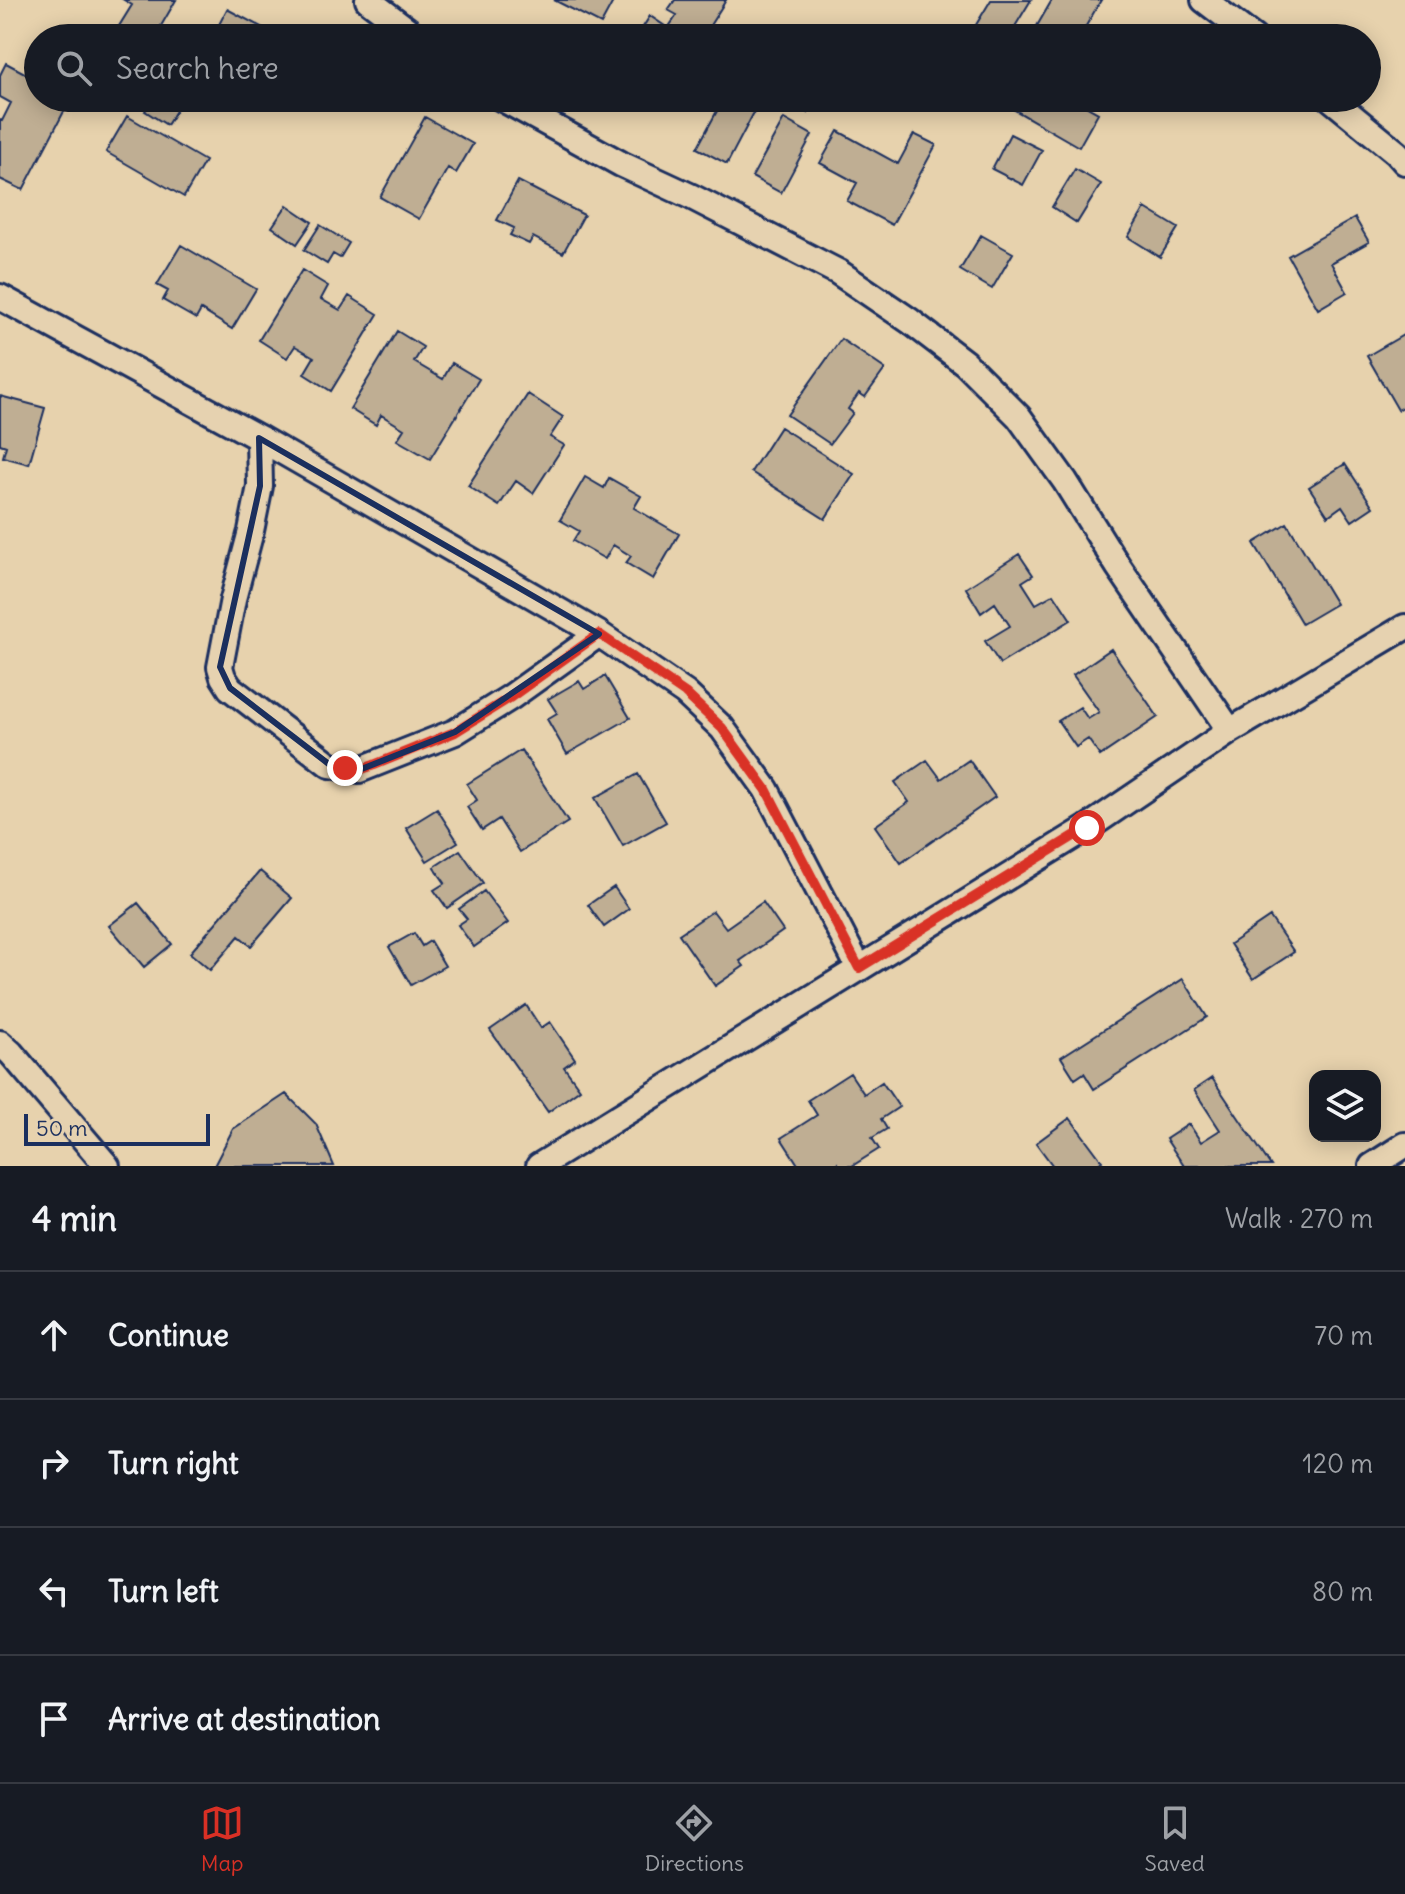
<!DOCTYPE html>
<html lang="en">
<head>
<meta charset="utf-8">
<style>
	body { margin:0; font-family:Delius,sans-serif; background:#20242c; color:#f1f3f6 }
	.controls { position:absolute; right:24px; bottom:24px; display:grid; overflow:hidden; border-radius:16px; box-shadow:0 4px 20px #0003 }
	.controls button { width:72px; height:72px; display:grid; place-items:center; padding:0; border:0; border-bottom:2px solid #363941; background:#171b24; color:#f1f3f6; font:40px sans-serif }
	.scale { position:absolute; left:24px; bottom:20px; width:186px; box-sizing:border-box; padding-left:8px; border:4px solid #1b2f5e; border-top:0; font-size:22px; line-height:28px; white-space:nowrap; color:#1b2f5e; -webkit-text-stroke:6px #e6d2b0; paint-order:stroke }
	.stop { position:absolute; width:24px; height:24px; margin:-18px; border:6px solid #d93025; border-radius:50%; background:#fff }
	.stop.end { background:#d93025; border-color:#fff; box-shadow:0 2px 8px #0008 }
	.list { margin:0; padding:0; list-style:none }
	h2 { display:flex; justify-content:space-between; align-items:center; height:104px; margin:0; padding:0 32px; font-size:34px }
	h2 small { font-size:26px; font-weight:400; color:#9ea1a6 }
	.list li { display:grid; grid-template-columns:52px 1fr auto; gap:24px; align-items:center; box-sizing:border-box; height:128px; padding:0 32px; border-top:2px solid #363941 }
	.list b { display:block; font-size:30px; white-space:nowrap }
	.list em { font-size:26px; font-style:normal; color:#9ea1a6 }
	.icon { flex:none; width:44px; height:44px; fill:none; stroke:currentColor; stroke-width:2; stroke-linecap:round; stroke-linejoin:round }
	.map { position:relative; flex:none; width:1405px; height:1166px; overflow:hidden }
	.search { position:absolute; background:#171b24; box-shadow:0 4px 20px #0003; left:24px; right:24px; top:24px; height:88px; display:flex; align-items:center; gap:20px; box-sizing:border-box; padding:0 28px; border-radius:44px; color:#9ea1a6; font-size:30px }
	.sheet { height:616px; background:#171b24 }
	nav { display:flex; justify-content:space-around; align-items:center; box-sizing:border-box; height:112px; border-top:2px solid #363941; background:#171b24; font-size:22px; color:#9ea1a6 }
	nav a { display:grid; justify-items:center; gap:4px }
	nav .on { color:#d93025 }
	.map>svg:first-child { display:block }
	.building { fill:#bfae93; stroke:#1b2f5e; stroke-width:2 }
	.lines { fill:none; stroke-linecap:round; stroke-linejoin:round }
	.street-casing { stroke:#1b2f5e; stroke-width:30 }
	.street { stroke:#e6d2b0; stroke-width:24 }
	.route { stroke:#d93025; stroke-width:10 }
	.marked { fill:none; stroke:#1b2f5e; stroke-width:6; stroke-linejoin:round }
</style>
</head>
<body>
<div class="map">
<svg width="1405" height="1166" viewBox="0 0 1405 1166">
	<rect width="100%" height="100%" fill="#e7d2ad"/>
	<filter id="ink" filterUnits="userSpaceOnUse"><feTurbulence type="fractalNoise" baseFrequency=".0125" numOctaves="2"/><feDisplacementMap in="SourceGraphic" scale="16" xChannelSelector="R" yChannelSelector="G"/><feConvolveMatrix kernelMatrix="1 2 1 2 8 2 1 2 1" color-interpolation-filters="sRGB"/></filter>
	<g filter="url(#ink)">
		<path class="building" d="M124,0H176L154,38H128L116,31L132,5Z
			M554,0H614L601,24Z
			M675,0H726L702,38H636L650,16L668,28L677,15L668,10Z
			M991,0H1031L1008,38H968Z
			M1052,0H1101L1079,38H1030Z
			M227,9L282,38H212Z
			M6,63L38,80V98H71L23,190L0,179V120L2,121L11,103L0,97V75Z
			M154,98H184L167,125L145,111Z
			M724,98H753L760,101L727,164L697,148Z
			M783,98H816L808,113Z
			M994,98H1071L1098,113L1079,147Z
			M127,116L205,161L184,197L106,152Z
			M425,117L473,144L456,173L448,168L419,219L380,197Z
			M784,119L812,135L781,193L752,177Z
			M838,131L898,164L914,134L936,145L892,225L847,201L857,183L820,163Z
			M1010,134L1042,150L1023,185L992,169Z
			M1075,169L1101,184L1077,223L1052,207Z
			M518,181L584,215L563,253L533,237L529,244L510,235L514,228L497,220Z
			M287,205L312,222L297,244L272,227Z
			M1145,208L1178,228L1160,257L1128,237Z
			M1355,218L1369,242L1331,263L1347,292L1318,309L1288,256Z
			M320,225L349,243L340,258L333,254L327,264L304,250Z
			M981,235L1013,253L992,289L960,270Z
			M181,245L256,289L232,329L201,310L196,319L163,300L168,291L157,285Z
			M302,270L328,286L321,299L340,310L349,296L378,314L331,391L304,374L314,357L295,346L287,358L259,340Z
			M397,331L423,347L414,362L443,379L452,363L479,379L430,459L397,440L404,429L381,415L376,425L350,409Z
			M1405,334V406L1398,410L1367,356Z
			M841,339L885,369L865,397L859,393L848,409L853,413L830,444L787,415Z
			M528,394L563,417L550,437L564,445L533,493L516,481L499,506L468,486Z
			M0,396L45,408L29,464L3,457L6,446L0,444Z
			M780,427L854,474L825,519L751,472Z
			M1345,464L1373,507L1352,521L1342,506L1328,516L1309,487Z
			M585,477L604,488L609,478L641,496L634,508L679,534L653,579L626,563L631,556L613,545L605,559L573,541L579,531L560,520Z
			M1287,523L1336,604L1302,624L1254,543Z
			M1019,554L1033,575L1022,582L1036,604L1054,594L1071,620L1000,664L985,641L1010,626L995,603L981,613L966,588Z
			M1111,649L1158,717L1100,756L1088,739L1076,747L1058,721L1080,707L1088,719L1099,712L1073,675Z
			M605,676L630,718L567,754L547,719L557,713L548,699L579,681L584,689Z
			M521,750L568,822L520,852L499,819L482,830L467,807L477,800L467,784Z
			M927,760L941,779L969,760L995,797L901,863L875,826L909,802L895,782Z
			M638,774L666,822L623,846L595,798Z
			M437,809L458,842L427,861L406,828Z
			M460,850L483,883L447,908L434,890L445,883L434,867Z
			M260,871L292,898L251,946L239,936L210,970L190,953Z
			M614,887L629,909L604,927L588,905Z
			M484,891L508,923L474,947L458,925L467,919L459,909Z
			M763,902L783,931L740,961L744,966L715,986L679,934L713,911L726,928Z
			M138,903L172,944L144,967L109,926Z
			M1270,917L1294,952L1253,979L1230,944Z
			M414,933L422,946L430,941L445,966L411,985L389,947Z
			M1183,979L1207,1017L1094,1089L1084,1073L1075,1079L1061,1057Z
			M526,1005L541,1028L550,1022L575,1059L564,1067L580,1089L548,1112L490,1030Z
			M850,1073L864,1094L882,1082L899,1107L881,1119L887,1129L872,1138L879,1149L852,1166H838L837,1163L832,1166H799L781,1138L817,1115L808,1100Z
			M1212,1078L1271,1166H1184L1166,1139L1189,1124L1201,1142L1220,1130L1194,1090Z
			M286,1094L316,1124L334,1166H214L233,1129Z
			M1070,1118L1102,1161L1096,1166H1053L1036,1143Z"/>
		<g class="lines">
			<defs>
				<path id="street" d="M368,0L418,38
					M1204,0L1254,38
					M501,98L621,164L692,197L838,272L910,321L965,363L1019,417L1065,481L1118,566L1230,731
					M1330,98L1397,153L1405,162
					M0,297L259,438L599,634L685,693L722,728L766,789L859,968
					M259,438L260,486L251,531L233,599L220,667L223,677L230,688L330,765L359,770L455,732L511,697L599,634
					M0,1043L11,1053L107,1166
					M539,1166L1087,828L1230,731L1405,627
					M1372,1166L1405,1145"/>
			</defs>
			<use href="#street" class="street-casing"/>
			<use href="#street" class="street"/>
		</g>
	</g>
	<g class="lines" filter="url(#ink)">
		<path class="route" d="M345,768L359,770L374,765L455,732L511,697L599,634L685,693L722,728L766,789L859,968L1087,828"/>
	</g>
	<path class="marked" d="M259,438L599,634L455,732L359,770L330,765L230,688L220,667L260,486Z"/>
</svg>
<div class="controls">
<button><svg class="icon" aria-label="layers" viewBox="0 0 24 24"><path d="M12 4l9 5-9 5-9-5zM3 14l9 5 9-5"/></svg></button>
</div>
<div class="scale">50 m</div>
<div class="stop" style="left:1087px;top:828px"></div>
<div class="stop end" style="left:345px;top:768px"></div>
<div class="search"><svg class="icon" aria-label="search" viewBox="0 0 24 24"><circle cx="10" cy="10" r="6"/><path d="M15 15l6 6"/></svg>Search here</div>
</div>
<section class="sheet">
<h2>4 min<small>Walk · 270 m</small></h2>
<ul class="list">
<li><svg class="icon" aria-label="ahead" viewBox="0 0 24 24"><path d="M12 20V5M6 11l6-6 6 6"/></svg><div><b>Continue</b></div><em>70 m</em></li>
<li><svg class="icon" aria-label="right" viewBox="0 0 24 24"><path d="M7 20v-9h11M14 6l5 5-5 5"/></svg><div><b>Turn right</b></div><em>120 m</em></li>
<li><svg class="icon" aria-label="left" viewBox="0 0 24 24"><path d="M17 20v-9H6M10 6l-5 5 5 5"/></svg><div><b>Turn left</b></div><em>80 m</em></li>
<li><svg class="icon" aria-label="arrive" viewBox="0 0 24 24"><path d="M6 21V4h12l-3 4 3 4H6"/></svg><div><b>Arrive at destination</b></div></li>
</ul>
</section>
<nav>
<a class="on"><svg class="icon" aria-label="map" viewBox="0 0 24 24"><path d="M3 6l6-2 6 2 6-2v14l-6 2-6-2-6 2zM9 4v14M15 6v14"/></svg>Map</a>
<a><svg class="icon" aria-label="directions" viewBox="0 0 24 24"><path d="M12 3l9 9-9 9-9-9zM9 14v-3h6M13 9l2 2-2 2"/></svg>Directions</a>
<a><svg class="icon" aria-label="saved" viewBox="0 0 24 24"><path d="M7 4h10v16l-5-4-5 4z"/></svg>Saved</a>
</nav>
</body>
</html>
